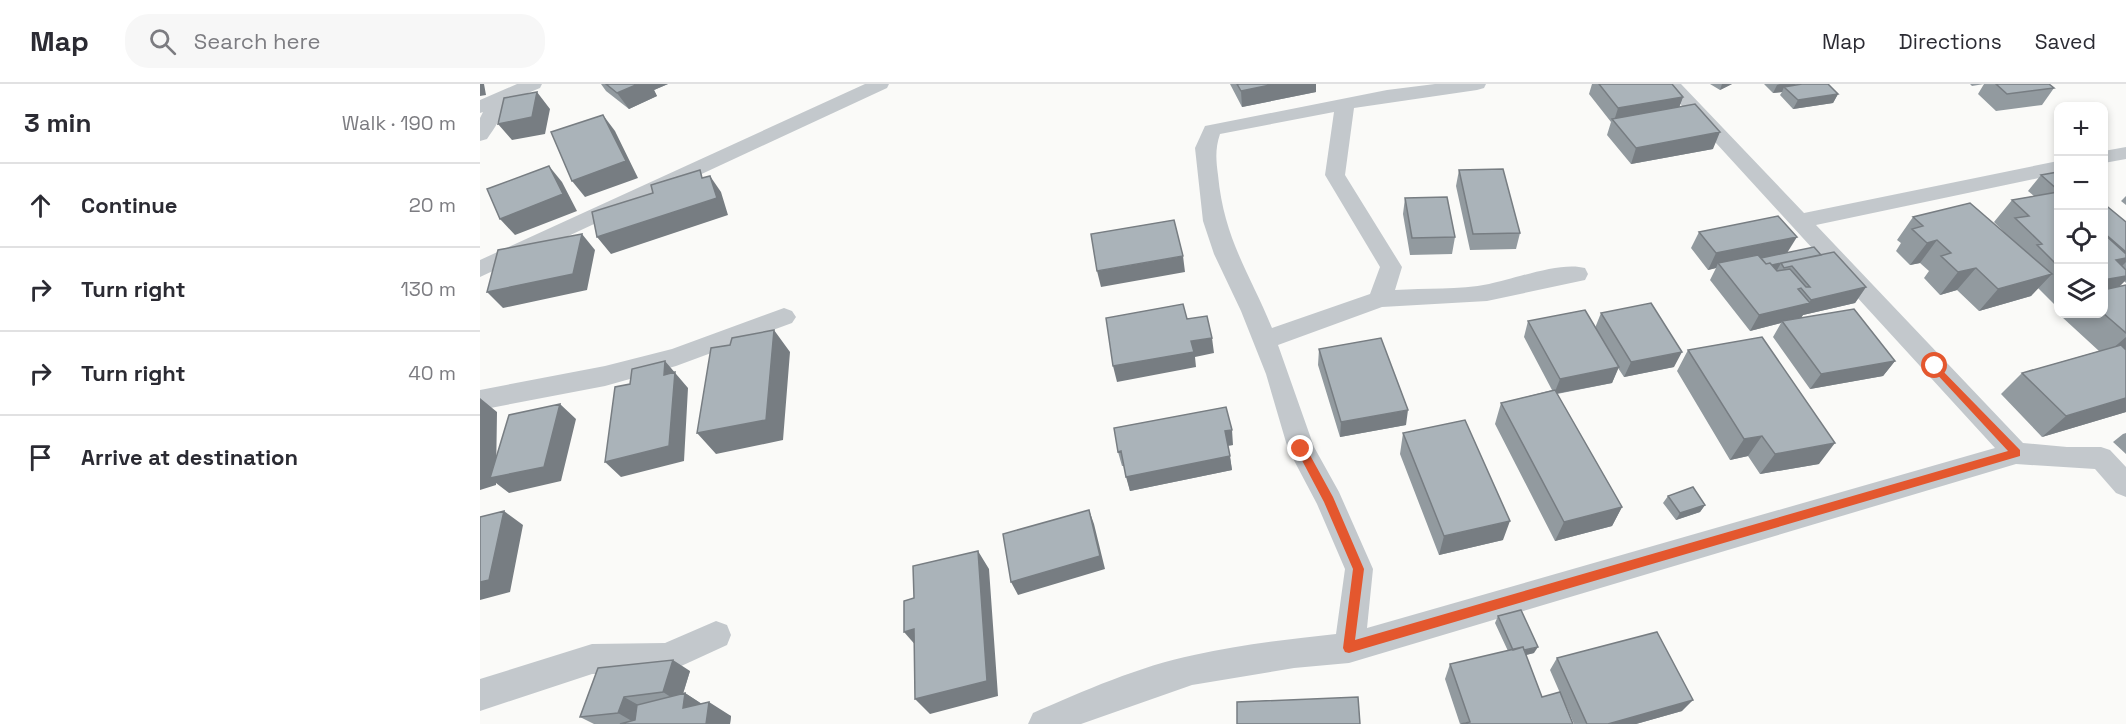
<!DOCTYPE html>
<html lang="en">
<head>
<meta charset="utf-8">
<style>
	body { margin:0; font-family:"Space Grotesk",sans-serif; background:#f7f7f7; color:#2b2b33 }
	.controls { position:absolute; right:18px; top:18px; display:grid; overflow:hidden; border-radius:12px; box-shadow:0 3px 9px #0003 }
	.controls button { width:54px; height:54px; display:grid; place-items:center; padding:0; border:0; border-bottom:2px solid #e1e1e2; background:#fff; color:#2b2b33; font:30px sans-serif }
	.stop { position:absolute; width:18px; height:18px; margin:-14px; border:4px solid #e4572e; border-radius:50%; background:#fff }
	.stop.end { background:#e4572e; border-color:#fff; box-shadow:0 2px 6px #0008 }
	.list { margin:0; padding:0; list-style:none }
	h2 { display:flex; justify-content:space-between; align-items:center; height:78px; margin:0; padding:0 24px; font-size:26px }
	h2 small { font-size:20px; font-weight:400; color:#7c7c81 }
	.list li { display:grid; grid-template-columns:39px 1fr auto; gap:18px; align-items:center; box-sizing:border-box; height:84px; padding:0 24px; border-top:2px solid #e1e1e2 }
	.list b { display:block; font-size:22px; white-space:nowrap }
	.list em { font-size:20px; font-style:normal; color:#7c7c81 }
	.icon { flex:none; width:33px; height:33px; fill:none; stroke:currentColor; stroke-width:2; stroke-linecap:round; stroke-linejoin:round }
	.map { position:relative; flex:none; width:1646px; height:640px; overflow:hidden }
	header { display:flex; align-items:center; gap:36px; box-sizing:border-box; height:84px; padding:0 30px; background:#fff; border-bottom:2px solid #e1e1e2 }
	header strong { font-size:28px }
	nav { display:flex; gap:33px; margin-inline-start:auto; font-size:21px }
	.search { width:420px; height:54px; background:#f7f7f7; display:flex; align-items:center; gap:15px; box-sizing:border-box; padding:0 21px; border-radius:24px; color:#7c7c81; font-size:22px }
	main { display:flex }
	aside { flex:1; background:#fff }
	.map>svg:first-child { display:block }
	.lines { fill:none; stroke-linecap:round; stroke-linejoin:round }
	.street { fill:#c3c8cc; fill-rule:evenodd }
	.wall { fill:#929a9f }
	.shaded-wall { fill:#777d82 }
	.building { fill:#aab3b9; stroke:#777d82; stroke-width:1.5 }
	.route { fill:#e4572e }
</style>
</head>
<body>
<header>
<strong>Map</strong>
<div class="search"><svg class="icon" aria-label="search" viewBox="0 0 24 24"><circle cx="10" cy="10" r="6"/><path d="M15 15l6 6"/></svg>Search here</div>
<nav><a>Map</a><a>Directions</a><a>Saved</a></nav>
</header>
<main>
<aside>
<h2>3 min<small>Walk · 190 m</small></h2>
<ul class="list">
<li><svg class="icon" aria-label="ahead" viewBox="0 0 24 24"><path d="M12 20V5M6 11l6-6 6 6"/></svg><div><b>Continue</b></div><em>20 m</em></li>
<li><svg class="icon" aria-label="right" viewBox="0 0 24 24"><path d="M7 20v-9h11M14 6l5 5-5 5"/></svg><div><b>Turn right</b></div><em>130 m</em></li>
<li><svg class="icon" aria-label="right" viewBox="0 0 24 24"><path d="M7 20v-9h11M14 6l5 5-5 5"/></svg><div><b>Turn right</b></div><em>40 m</em></li>
<li><svg class="icon" aria-label="arrive" viewBox="0 0 24 24"><path d="M6 21V4h12l-3 4 3 4H6"/></svg><div><b>Arrive at destination</b></div></li>
</ul>
</aside>
<div class="map">
<svg width="1646" height="640" viewBox="0 0 1646 640">
	<rect width="100%" height="100%" fill="#fafaf8"/>
	<g class="lines">
		<path class="street" d="M37,0H62L60,4L24,19C23,32 14,45 7,55L0,57V34L3,28L0,29V16Z
			M385,0H409L407,4L0,193V176Z
			M955,0H1006L1004,4L997,6L874,24L865,91L922,183L915,206C945,204 979,206 1009,200C1034,195 1081,177 1105,184L1108,190L1105,196L1007,217L902,223L798,261L834,363L859,408L893,485L887,544L1515,364L1182,0H1201L1324,129L1578,77V90L1336,141L1543,359L1587,363H1621L1630,366L1646,383V413L1636,409L1615,385L1536,380L869,579L814,584L712,601L601,640H548L553,629C603,607 660,582 714,571C760,561 808,555 856,550L865,485L837,420L808,365L786,290L761,227L734,170L723,137L715,64L725,42L907,6ZM854,28L845,91L900,183L890,210L792,244C769,188 744,155 738,91C736,76 735,65 740,50Z
			M1646,63V75L1624,79V67Z
			M304,224L312,227L316,233L312,239L196,282L125,302L0,326V306L125,282L192,265Z
			M236,537L247,541L251,551L247,561L186,589L112,590L0,627V595L112,560L185,559Z"/>
	</g>
	<path class="wall" d="M121,0H188L174,6L177,12L149,25L126,7Z
		M750,0H836V8L762,23Z
		M1112,0H1192L1203,13L1199,23L1233,65L1151,80L1127,51L1131,38L1109,10Z
		M1230,0H1252L1240,6Z
		M1284,0H1316L1315,1H1316V0H1348L1358,10L1353,19L1313,25L1300,11L1302,8L1293,9Z
		M1490,0H1569L1574,4L1562,21L1516,27L1498,10L1504,0L1492,2Z
		M979,86L1040,149L1036,165L990,166L976,102Z
		M1578,88V223H1577L1558,204L1551,212L1499,227L1477,206L1460,211L1444,194L1449,187L1440,179L1430,181L1416,167L1421,159L1417,156L1433,133L1524,148L1514,138L1532,116L1554,112L1548,107L1561,91Z
		M1646,112V121L1641,117Z
		M925,114L975,153L972,170L930,171L923,130Z
		M1623,119L1646,138V199L1644,197L1639,202L1646,201V328L1562,353L1521,310L1542,289L1619,267L1582,233L1585,230H1623Z
		M1219,148L1308,168L1341,171L1386,203L1375,219L1323,231L1321,234L1415,277L1403,292L1330,305L1293,253L1301,239L1270,247L1230,196L1236,184L1228,186L1211,164Z
		M1121,229L1194,283L1144,293L1138,284L1132,299L1077,310L1142,423L1132,442L1075,457L1015,340L1021,319L1072,306L1044,253L1048,237L1115,244Z
		M839,265L926,341L860,353L838,281Z
		M1208,266L1339,380L1280,390L1268,372L1250,376L1197,287Z
		M923,349L1023,456L959,471L920,370Z
		M1646,349V370L1633,358L1643,350Z
		M753,361L748,362L752,386L650,407L644,382H642L638,368Z
		M1188,412L1225,421L1220,428L1196,436L1183,419Z
		M1018,532L1054,569L1046,571L1062,613L1080,609L1070,586L1077,574L1202,627L1156,640H1094L1083,615L980,640L965,595L970,580L1028,567L1015,539Z
		M118,584L210,587L203,610L205,609L222,620L251,632L250,640H114L100,633Z"/>
	<path class="shaded-wall" d="M0,0H4L6,11L0,12Z
		M158,0H188L174,6L177,12L149,25L137,9Z
		M795,0H836V8L762,23L761,7Z
		M1242,0H1252L1240,6Z
		M1300,0H1316L1313,6L1304,3L1302,8L1293,9L1297,1Z
		M57,8L70,25L65,50L32,56L18,40Z
		M1358,10L1353,19L1313,25L1318,16Z
		M1203,13L1197,29L1134,37L1138,24Z
		M123,31L135,47L158,94L105,113L92,97Z
		M1240,48L1233,65L1151,80L1156,64Z
		M69,82L82,98L97,127L35,151L20,135Z
		M230,92L241,108L248,131L131,170L117,153Z
		M102,150L115,166L107,206L23,224L7,208Z
		M1317,153L1307,169L1241,183L1238,179L1236,184L1228,186L1236,169Z
		M1457,156L1440,179L1430,181L1447,159Z
		M703,172L705,188L621,203L617,187Z
		M1646,174V178L1629,195L1646,192V196L1629,213L1623,214V188L1636,176Z
		M1301,179L1296,188L1279,184Z
		M1496,184L1477,206L1460,211L1478,188Z
		M1572,190L1551,212L1499,227L1518,205Z
		M1386,203L1375,219L1323,231L1320,235L1302,237L1301,239L1270,247L1279,231L1329,219L1331,216Z
		M294,246L310,268L303,356L236,370L217,349Z
		M1646,253V267L1624,272Z
		M732,254L734,269L715,273L716,283L637,298L633,282L711,257Z
		M1202,268L1194,283L1144,293L1151,278Z
		M185,277L208,304L204,377L141,393L125,378L184,291Z
		M1415,277L1403,292L1330,305L1341,290Z
		M1139,283L1132,299L1074,310L1080,295Z
		M0,314L17,328L16,393L80,320L96,335L81,397L29,409L16,399V401L0,406Z
		M1646,314V328L1562,353L1586,332Z
		M928,326L926,341L860,353L861,338Z
		M752,346L753,361L746,362L745,347Z
		M1282,352L1268,372L1250,376L1264,355Z
		M1355,359L1339,380L1280,390L1295,370Z
		M750,372L752,386L650,407L646,393Z
		M1225,421L1220,428L1196,436L1200,429Z
		M1142,423L1132,442L1075,457L1084,438Z
		M609,426L614,440L625,485L538,511L531,498Z
		M24,427L43,441L30,508L0,516V498Z
		M1030,437L1023,456L959,471L964,452Z
		M498,467L509,485L518,612L450,630L435,615Z
		M434,545L438,564L424,548Z
		M1058,563L1054,569L1031,575L1034,569Z
		M193,576L210,587L200,619L183,608Z
		M205,609L228,624L229,618L251,632L250,640H226L203,624Z
		M144,613L162,623L157,640L138,629Z
		M1213,616L1202,627L1156,640H1128Z"/>
	<path class="building" d="M126,0H158L137,9Z
		M757,0H795L761,7Z
		M1119,0H1192L1203,13L1138,24Z
		M1322,0H1348L1358,10L1318,16L1304,3Z
		M1516,0H1569L1574,4L1527,10Z
		M57,8L52,33L18,40L24,14Z
		M1215,20L1240,48L1156,64L1132,35Z
		M123,31L146,77L92,97L71,48Z
		M69,82L83,110L20,135L7,105Z
		M1023,85L1040,149L993,150L979,86Z
		M220,86L222,94L230,92L237,114L117,153L112,128L173,109L171,101Z
		M1578,88V106L1561,91Z
		M1578,108V182L1557,161L1562,160L1535,134L1549,132L1532,116Z
		M967,113L975,153L932,154L925,114Z
		M1490,119L1572,190L1518,205L1496,184L1478,188L1461,172L1471,169L1457,156L1447,159L1432,145L1443,142L1433,133Z
		M1623,119L1646,138V168L1623,148Z
		M1298,132L1317,153L1236,169L1219,148Z
		M694,136L703,172L617,187L611,150Z
		M1623,149L1646,170V174L1636,176L1646,186V192L1623,196Z
		M102,150L93,190L7,208L18,166Z
		M1334,163L1341,171L1292,181L1290,179L1286,180L1281,174Z
		M1354,168L1386,203L1331,216L1321,204L1318,205L1330,219L1279,231L1238,179L1278,171L1286,180L1290,179L1297,187L1310,185L1326,203H1330L1312,182L1304,184L1301,179Z
		M1646,201V249L1623,229V206Z
		M1171,219L1202,268L1151,278L1121,229Z
		M703,220L707,235L727,232L732,254L711,257L714,268L633,282L626,234Z
		M1374,225L1415,277L1341,290L1302,237Z
		M1105,226L1139,283L1080,295L1048,237Z
		M294,246L286,336L217,349L231,264L250,261L252,254Z
		M1282,253L1355,359L1295,370L1282,352L1264,355L1208,266Z
		M901,254L928,326L861,338L839,265Z
		M1641,261L1646,266V314L1586,332L1542,289Z
		M185,277L184,291L195,288L189,362L125,378L135,303L150,300L152,285Z
		M1075,306L1142,423L1084,438L1021,319Z
		M80,320L64,383L10,394L29,331Z
		M746,323L752,346L745,347L750,372L646,393L641,367L638,368L634,344Z
		M985,336L1030,437L964,452L923,349Z
		M1213,403L1225,421L1200,429L1188,412Z
		M609,426L620,472L531,498L523,450Z
		M24,427L9,496L0,498V433Z
		M498,467L507,597L435,615L434,545L424,548V517L434,514L433,482Z
		M1041,526L1058,563L1044,566L1043,563L1033,566L1018,532Z
		M1177,548L1213,616L1128,640H1107L1077,574Z
		M1043,563L1062,613L1080,608L1093,640H981L990,638L970,580Z
		M193,576L183,608L144,613L138,629L100,633L118,584Z
		M205,609L203,624L229,618L226,640H140L155,636L157,621Z
		M878,613L880,640H757V618Z"/>
	<path class="route" d="M1455,279L1540,366V372L869,569L865,568L863,564L873,485L844,418L816,365L818,362H825L853,413L884,485L875,556L1528,367L1452,285L1450,282Z"/>
</svg>
<div class="controls">
<button>+</button>
<button>−</button>
<button><svg class="icon" aria-label="locate" viewBox="0 0 24 24"><circle cx="12" cy="12" r="6"/><path d="M12 2v4M12 18v4M2 12h4M18 12h4"/></svg></button>
<button><svg class="icon" aria-label="layers" viewBox="0 0 24 24"><path d="M12 4l9 5-9 5-9-5zM3 14l9 5 9-5"/></svg></button>
</div>
<div class="stop" style="left:1455px;top:282px"></div>
<div class="stop end" style="left:821px;top:365px"></div>
</div>
</main>
</body>
</html>
